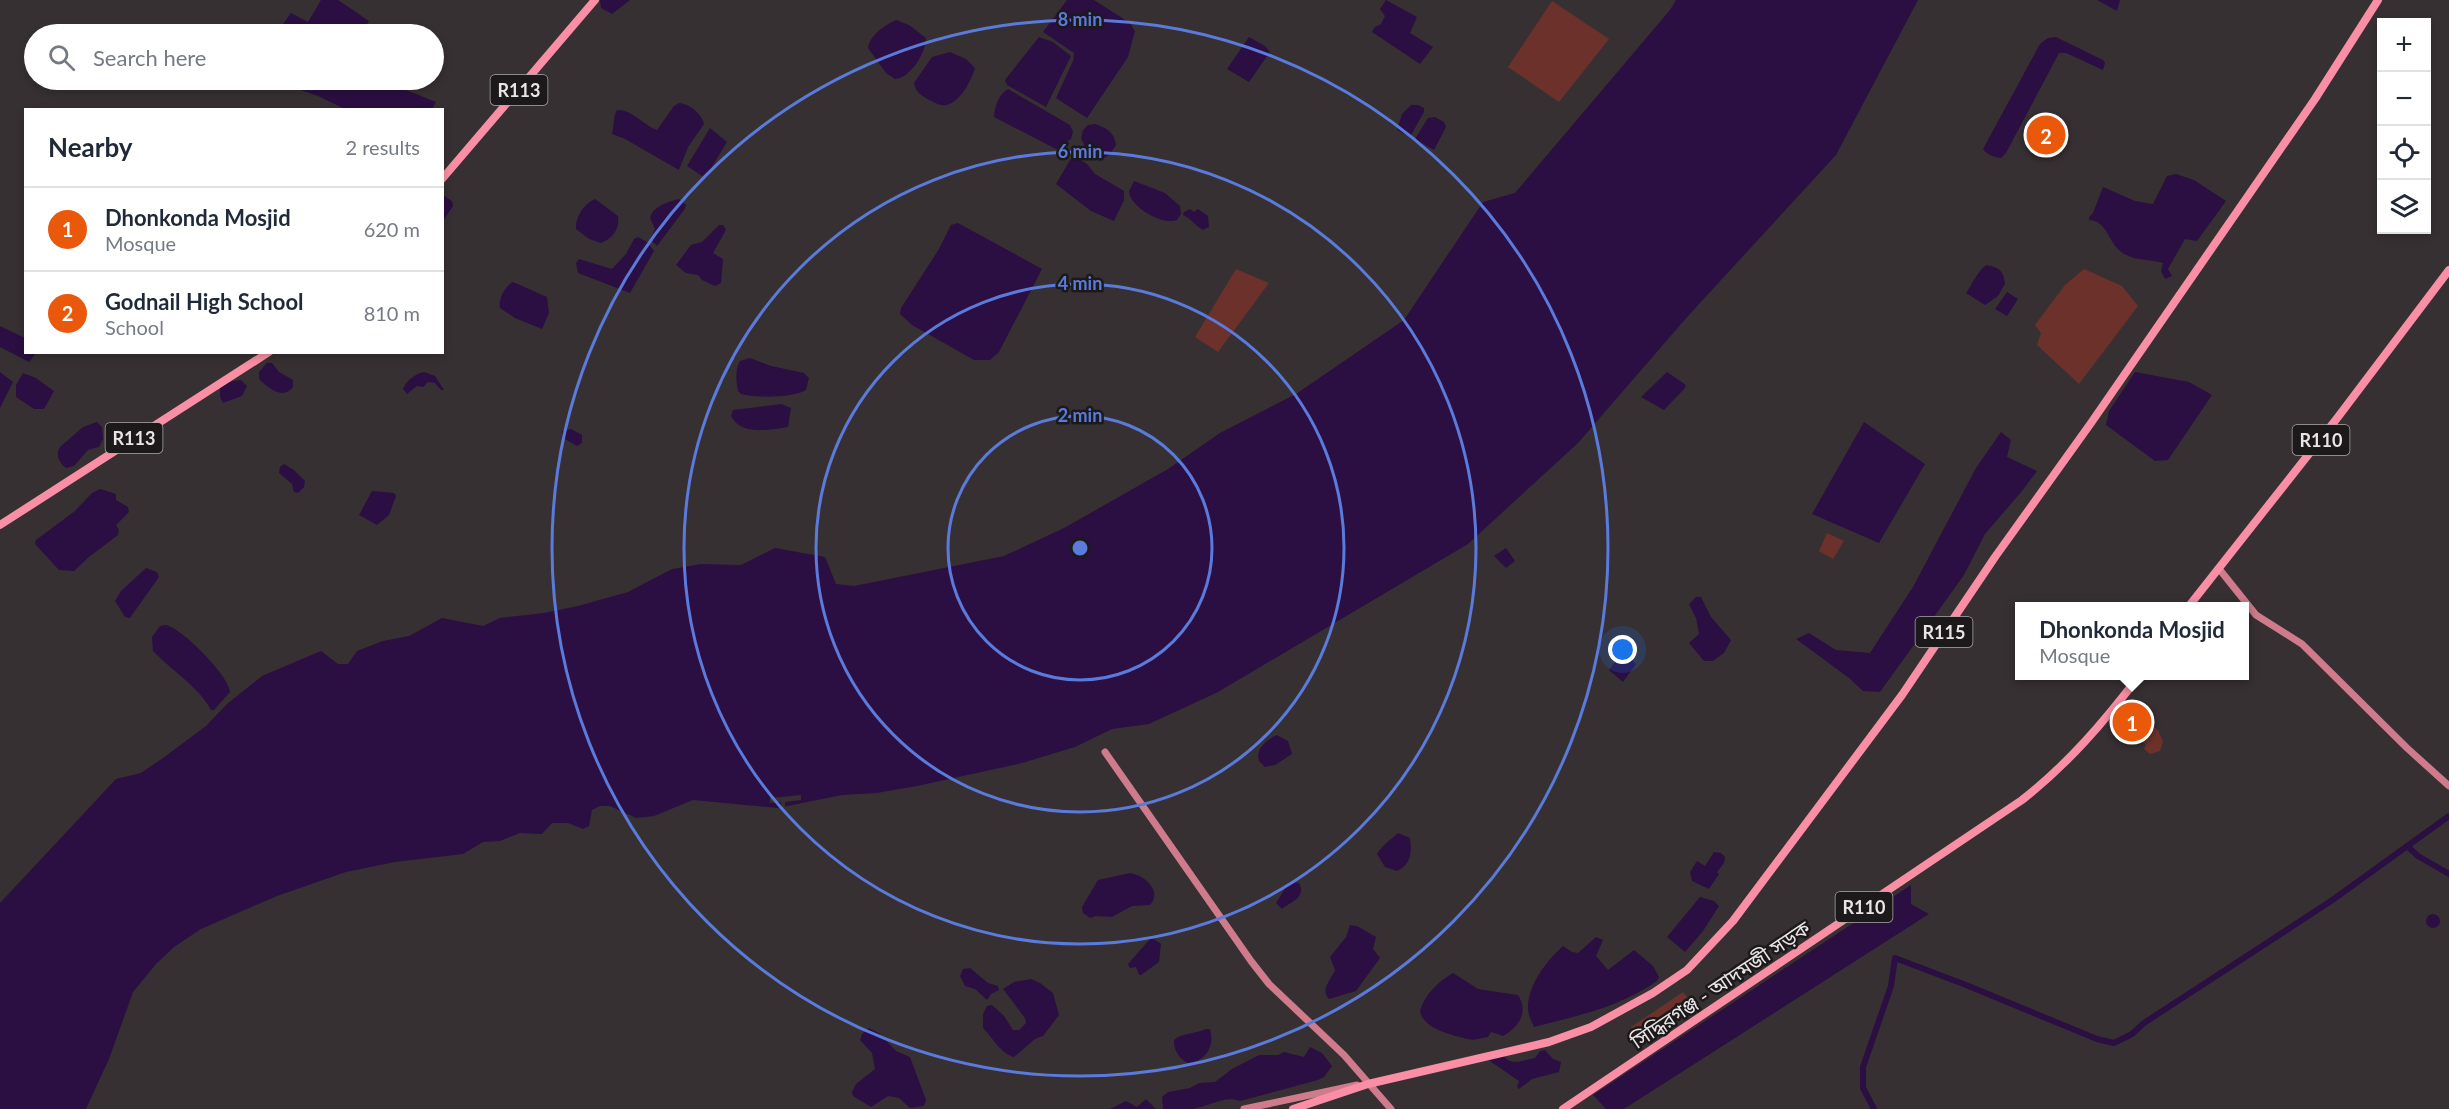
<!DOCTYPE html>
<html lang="en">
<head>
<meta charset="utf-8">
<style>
	body { margin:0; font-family:Lato,"Noto Sans Bengali",sans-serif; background:#f2f2f3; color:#1f2937 }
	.controls { position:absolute; right:18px; top:18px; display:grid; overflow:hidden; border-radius:0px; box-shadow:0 3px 9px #0003 }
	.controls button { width:54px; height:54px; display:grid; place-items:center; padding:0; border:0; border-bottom:2px solid #e0e1e3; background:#fff; color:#1f2937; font:30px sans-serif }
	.you { position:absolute; left:1623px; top:650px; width:21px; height:21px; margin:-15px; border:4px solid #fff; border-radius:50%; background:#1a73e8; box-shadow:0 0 0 9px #1a73e833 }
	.badge { display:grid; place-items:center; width:39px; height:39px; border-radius:50%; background:#ea580c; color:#fff; font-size:20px; font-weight:700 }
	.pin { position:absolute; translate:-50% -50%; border:3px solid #fff; box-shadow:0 2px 6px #0006 }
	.popup { position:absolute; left:2015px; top:602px; width:234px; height:78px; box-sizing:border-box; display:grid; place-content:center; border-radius:0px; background:#fff; filter:drop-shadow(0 2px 4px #0005); font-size:20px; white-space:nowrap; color:#747a83 }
	.popup b { font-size:22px; color:#1f2937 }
	.popup::after { content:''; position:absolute; left:50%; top:100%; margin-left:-12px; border:12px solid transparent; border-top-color:#fff }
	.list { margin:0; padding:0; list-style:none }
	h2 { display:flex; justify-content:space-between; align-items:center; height:78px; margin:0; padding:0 24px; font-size:26px }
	h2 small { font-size:20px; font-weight:400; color:#747a83 }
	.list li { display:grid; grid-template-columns:39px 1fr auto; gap:18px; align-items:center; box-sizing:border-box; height:84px; padding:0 24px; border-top:2px solid #e0e1e3 }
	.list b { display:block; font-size:22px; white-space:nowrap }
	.list p { margin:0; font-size:20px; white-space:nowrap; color:#747a83 }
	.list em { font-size:20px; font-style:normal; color:#747a83 }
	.icon { flex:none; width:33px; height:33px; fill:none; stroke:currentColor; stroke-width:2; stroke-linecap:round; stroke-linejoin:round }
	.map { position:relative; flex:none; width:2449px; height:1109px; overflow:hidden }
	.search { position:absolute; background:#fff; box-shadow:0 3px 9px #0003; left:24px; top:24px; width:420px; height:66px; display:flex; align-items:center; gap:15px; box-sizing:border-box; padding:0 21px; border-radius:33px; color:#747a83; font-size:22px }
	.panel { position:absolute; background:#fff; box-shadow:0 3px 9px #0003; left:24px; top:108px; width:420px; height:246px; border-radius:0px }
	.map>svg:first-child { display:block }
	.green { fill:#6c312a }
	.water { fill:#2b0e42 }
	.pier { fill:#373033 }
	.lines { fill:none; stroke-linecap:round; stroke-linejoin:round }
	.canal { stroke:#2b0e42; stroke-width:6 }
	.secondary { stroke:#cf7b8b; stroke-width:7 }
	.primary { stroke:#fa8ea4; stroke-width:8 }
	.ring { fill:none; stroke:#5a7bdc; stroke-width:3 }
	.labels { text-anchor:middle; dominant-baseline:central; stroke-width:5; stroke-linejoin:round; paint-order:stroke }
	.shield { fill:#1c191a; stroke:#aca8aa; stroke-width:1.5 }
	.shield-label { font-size:18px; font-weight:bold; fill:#e9e5e7 }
	.street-label { font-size:20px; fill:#e9e5e7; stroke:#1c191a }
	.centre { fill:#5a7bdc; stroke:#1c191a; stroke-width:3 }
	.ring-label { font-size:18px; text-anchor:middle; font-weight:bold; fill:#5a7bdc; stroke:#1c191a; stroke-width:5; stroke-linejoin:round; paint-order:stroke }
</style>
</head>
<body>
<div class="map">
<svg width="2449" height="1109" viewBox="0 0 2449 1109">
	<rect width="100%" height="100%" fill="#373033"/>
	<path class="green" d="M1552,1L1609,39L1559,102L1508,67Z
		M1236,269L1269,283L1218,352L1195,337Z
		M2084,269L2122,286L2138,306L2079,384L2037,345L2041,333L2035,325L2065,285Z
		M1827,533L1844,541L1833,559L1819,551Z
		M2148,723L2158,730L2163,742L2160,751L2150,754L2144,749L2146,745L2140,739Z
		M1683,992L1692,1004L1640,1040L1631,1027Z"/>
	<path class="water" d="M321,0H338L369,21L362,34H276L291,13L308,22Z
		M600,0H630L612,14L601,8Z
		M1067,0H1094L1130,23L1135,31L1128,57L1087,118L1056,98L1073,61L1074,53L1043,32Z
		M1386,0L1417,17L1410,33L1433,47L1420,64L1372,32L1375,27L1381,24L1385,16L1380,9Z
		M1676,0H1918L1836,155L1688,316L1578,443L1468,544L1218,692L1149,724L1112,729L1075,747L1022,763L917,786L877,793L842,795L778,808L693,800L654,816L636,818L610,806H600L592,810L589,826L583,829L568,823H552L542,834L520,833L500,841L483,842L463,854L395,862L346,872L277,896L201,929L174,947L156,964L133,992L109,1059L86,1109H0V903L116,779L141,773L163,758L206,726L227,704L262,676L321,651L338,664H348L357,651L383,641L409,636L442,618L483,626L500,618L544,613L578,606L628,592L672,569L701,564L741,565L775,548L825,557L836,584L854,586L1004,556L1064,528L1168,469L1220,433L1296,394L1404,320L1483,202L1515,193L1670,10Z
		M2097,0H2120L2117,11Z
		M896,20L909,25L926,38C926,52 911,78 895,79L886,73L868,48C870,35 885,25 896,20Z
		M1039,37L1053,42L1071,56L1046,107L1007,85L1005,80Z
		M1249,37L1265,46L1270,52L1249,82L1227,69Z
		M2056,37L2103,60L2105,63L2103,70L2066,53H2059L2006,153L2001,158C1995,158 1986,154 1983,149L2040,44L2048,38Z
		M950,52L966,59L975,68C971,81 961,101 947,105C941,107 934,102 929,100C921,95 916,93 914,83L932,57Z
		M272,80H381L436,102L432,109H345L318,96Z
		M1008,89L1070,125L1073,132L1071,139L1056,149L994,117C995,106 998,95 1008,89Z
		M679,103C690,104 702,114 704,124L688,147L679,170L625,139L612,134C614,126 613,117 617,110C632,109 643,125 657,130L674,106Z
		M1411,105H1418L1424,108V112L1410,137L1397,130L1402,114Z
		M1435,117L1444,122L1446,127L1434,150L1415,139L1428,118Z
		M1095,124C1107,128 1114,132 1116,145L1110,154L1100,161L1087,151L1081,138L1083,130L1088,125Z
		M710,128L727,142L705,178L687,166Z
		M1073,155L1087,164L1095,174L1124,191V200L1114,221L1091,211L1056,184Z
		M2176,174L2194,180L2226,201L2197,241L2185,239L2168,269L2172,276L2165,279L2161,271L2163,263C2147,258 2131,262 2118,249C2108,239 2105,220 2089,220V217L2093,213L2103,187L2135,201L2153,204L2167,176Z
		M1134,181L1165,193L1180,206L1181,214L1177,220C1162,226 1129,206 1129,191Z
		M443,195L452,201L453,206L443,221Z
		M595,199L618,216C620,229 613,238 601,243L589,239L576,229C575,217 584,204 595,199Z
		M679,199L686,205L684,210L657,246L650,239L655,229L650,218C653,206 668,202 679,199Z
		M1190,209L1194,212L1198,209L1208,216L1209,227L1203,230C1195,226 1192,219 1183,215L1184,212Z
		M958,223L1042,269L999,352L990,360H974L912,325L900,314L901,308L939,249L951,225Z
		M719,225H723L726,230L713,253L723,259L721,283L715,286L702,280L698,275L686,273L676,265L691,245L702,242Z
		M638,237L647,242L654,251L630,293L578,273L576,263L579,259L612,269L626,254L634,239Z
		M1986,265C1999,267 2004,271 2005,284L1998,296L1985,305L1966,293C1973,283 1977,272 1986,265Z
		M513,282L547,297L549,313L542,329L515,318L500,308C498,299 505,286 513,282Z
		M2007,292L2018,299L2007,316L1995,309Z
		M0,326L25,338L26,352L36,353L29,362L0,347Z
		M750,358L771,366L804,373L809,378L806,390C793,398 755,398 741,394L738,391C736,382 735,369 740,361Z
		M267,363H272L279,372L293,380V387C283,400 269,389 259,379V372Z
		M0,372L13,382L0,408Z
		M424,372L435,376L444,390H441L435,383L428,382L423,387L417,386L407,394L403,389C406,381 416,373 424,372Z
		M1667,372L1686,385L1684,389L1664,410L1641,397Z
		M2135,372L2189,382L2212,395L2168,460L2155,461L2106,425L2109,411Z
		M23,373L36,378L54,391L44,409H34L16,397V385Z
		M241,380L247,386L242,396L223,403L220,397V388L227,382Z
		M781,404L791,408L788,427C769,430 741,436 731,416L733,410Z
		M97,422L102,427L103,439L99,447L88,450L74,466L66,468C59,462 55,455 60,447L83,427Z
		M1864,422L1925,464L1879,543L1812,514Z
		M571,429L582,435V443L577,446L563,438L562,431Z
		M2001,432L2011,440L2007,457L2037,471L2022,491L1985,534L1964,575L1880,692L1863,691L1849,678L1796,639L1809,633L1836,650L1870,653L1913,587L1976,468Z
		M284,464L294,470L305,481L304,487L298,493L294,492L292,484L279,473L280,467Z
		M100,489L116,494V500L128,507L129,512L116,525L119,530L118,535L89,557L74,571L59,570L35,544L36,540L75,511L92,493Z
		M372,491L394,493L396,496L389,515L377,525L359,515Z
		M1506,548L1515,561L1506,568L1494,556Z
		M146,568L157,572L159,577L132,615L130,618L125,617L115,601L121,591Z
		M1696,597H1701L1711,617L1731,640L1724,653L1713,661H1704L1689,643L1699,634L1696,618L1689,604Z
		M166,625C183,629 229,676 230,692L214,710H211C199,687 171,670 153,651L152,637L160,626Z
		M1622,653L1629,658L1626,663L1629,664L1631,659L1636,664L1623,682L1609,670Z
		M1277,735L1288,741L1292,754L1275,765L1265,767L1259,761C1255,749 1267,739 1277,735Z
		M1398,833L1410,838C1412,852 1411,865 1397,871L1385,867L1377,854C1382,845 1391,840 1398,833Z
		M1714,852L1721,853L1725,857L1724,863L1717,872L1719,874L1709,889L1692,881L1690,872L1697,861L1705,866Z
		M1130,873C1144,875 1163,891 1150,905L1132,906L1112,917L1096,916L1090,918L1083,913L1082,907L1098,880Z
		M1289,882L1299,883C1307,897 1291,902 1282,909L1276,903Z
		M1911,885V904L1929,914L1624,1109H1606L1593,1095Z
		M1700,897L1714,901L1719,906L1703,931L1685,952L1667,937Z
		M2426 921a7 7 0 1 1 14 0a7 7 0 1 1-14 0Z
		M1350,925L1357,926L1376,937L1373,949L1380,958L1356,991L1329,999C1320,989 1331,980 1335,970L1330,957L1346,937Z
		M1596,937L1603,940L1596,956L1608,970L1634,950L1653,966L1659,977L1657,981C1620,1007 1577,1016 1534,1027C1532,1022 1528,1015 1528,1009C1527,986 1547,960 1563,946L1572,952L1578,953Z
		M1150,939H1154L1161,944L1159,962L1141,975H1139L1136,967L1130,968L1128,964Z
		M970,968L988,983L998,986L999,990L991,994L987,1000L975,989L965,986L960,976L963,969Z
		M1453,973L1478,989L1518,995C1529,1012 1519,1027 1503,1036L1491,1032L1488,1037C1482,1038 1474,1041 1468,1039C1454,1036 1423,1029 1420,1011C1425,994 1439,981 1453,973Z
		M1031,979L1040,983L1053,993L1059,1015L1043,1036L1035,1039L1014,1057C1000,1053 993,1038 983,1028V1014L987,1006L992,1005L1004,1016L1013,1030H1019L1026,1023L1025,1018L1003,989L1014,982Z
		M869,1028L879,1033L896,1051L910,1057L926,1100L924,1106L910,1108L899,1098L888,1096L871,1107L853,1096L852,1092L856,1084L875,1069L872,1053L860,1040L862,1034Z
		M1206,1029H1210C1215,1046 1207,1058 1191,1064C1181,1062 1173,1050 1174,1040C1181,1033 1196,1034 1206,1029Z
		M1310,1047L1322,1053L1332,1066L1324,1077L1318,1080L1240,1101C1225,1095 1208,1107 1192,1109C1183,1109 1172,1109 1163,1109L1162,1097L1168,1092L1190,1088L1199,1083L1215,1082L1232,1069L1259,1055H1278L1284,1052L1304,1057Z
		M1545,1050L1553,1059L1561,1062L1559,1072L1532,1079L1519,1089L1517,1087L1519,1081L1487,1059L1503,1055C1512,1067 1522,1060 1535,1058L1540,1051Z
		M1146,1099L1156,1109H1110L1126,1101L1137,1107Z"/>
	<path class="pier" d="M801,795V800L785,802V807L782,808L781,802L770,803V798Z"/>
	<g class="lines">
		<path class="canal" d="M2407,846L2418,856L2449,874
			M1874,1109L1863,1088V1067L1891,986L1895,958L1966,985L2097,1039L2114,1043L2132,1034L2144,1023L2331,901L2449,816"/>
		<path class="secondary" d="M2220,570L2256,615L2302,644L2407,748L2449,786
			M1105,752L1251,961L1269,984L1344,1055L1391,1109
			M1244,1109L1357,1085"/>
		<path class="primary" d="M442,179L595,0
			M0,525L269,352
			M2189,606L2338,417L2449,270
			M1293,1109L1368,1084L1549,1042L1591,1027L1653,993L1687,970L1733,921L1902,695L1995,557L2091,423L2315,99L2378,0
			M1563,1109L2022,800C2068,764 2104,722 2139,676"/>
	</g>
	<g class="ring">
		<circle cx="1080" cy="548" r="132"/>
		<circle cx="1080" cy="548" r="264"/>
		<circle cx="1080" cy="548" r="396"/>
		<circle cx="1080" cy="548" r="528"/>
	</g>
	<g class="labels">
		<g class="shield">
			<rect x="490.5" y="75" width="57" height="30" rx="4.5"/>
			<rect x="105.5" y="423" width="57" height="30" rx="4.5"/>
			<rect x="2292.5" y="425" width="57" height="30" rx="4.5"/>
			<rect x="1915.5" y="617" width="57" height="30" rx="4.5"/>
			<rect x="1835.5" y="892" width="57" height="30" rx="4.5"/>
		</g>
		<g class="shield-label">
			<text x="519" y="90">R113</text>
			<text x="134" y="438">R113</text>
			<text x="2321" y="440">R110</text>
			<text x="1944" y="632">R115</text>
			<text x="1864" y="907">R110</text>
		</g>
		<g class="street-label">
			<text transform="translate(1720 984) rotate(-34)">সিদ্ধিরগঞ্জ - আদমজী সড়ক</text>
		</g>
	</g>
	<circle cx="1080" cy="548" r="9" class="centre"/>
	<g class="ring-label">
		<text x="1080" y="26">8 min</text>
		<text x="1080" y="158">6 min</text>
		<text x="1080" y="290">4 min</text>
		<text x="1080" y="422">2 min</text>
	</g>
</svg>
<div class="controls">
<button>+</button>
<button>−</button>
<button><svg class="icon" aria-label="locate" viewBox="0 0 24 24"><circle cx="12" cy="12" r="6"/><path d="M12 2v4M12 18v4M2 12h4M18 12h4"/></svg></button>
<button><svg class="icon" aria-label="layers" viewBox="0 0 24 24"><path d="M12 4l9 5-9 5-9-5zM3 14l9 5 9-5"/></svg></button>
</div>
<div class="you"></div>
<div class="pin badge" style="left:2132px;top:722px">1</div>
<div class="popup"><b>Dhonkonda Mosjid</b>Mosque</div>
<div class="pin badge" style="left:2046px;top:135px">2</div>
<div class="search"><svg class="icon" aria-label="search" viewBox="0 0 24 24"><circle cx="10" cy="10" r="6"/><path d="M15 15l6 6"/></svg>Search here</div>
<section class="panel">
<h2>Nearby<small>2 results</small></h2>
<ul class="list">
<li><span class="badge">1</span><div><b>Dhonkonda Mosjid</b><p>Mosque</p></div><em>620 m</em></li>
<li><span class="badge">2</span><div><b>Godnail High School</b><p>School</p></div><em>810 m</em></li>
</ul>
</section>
</div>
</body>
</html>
